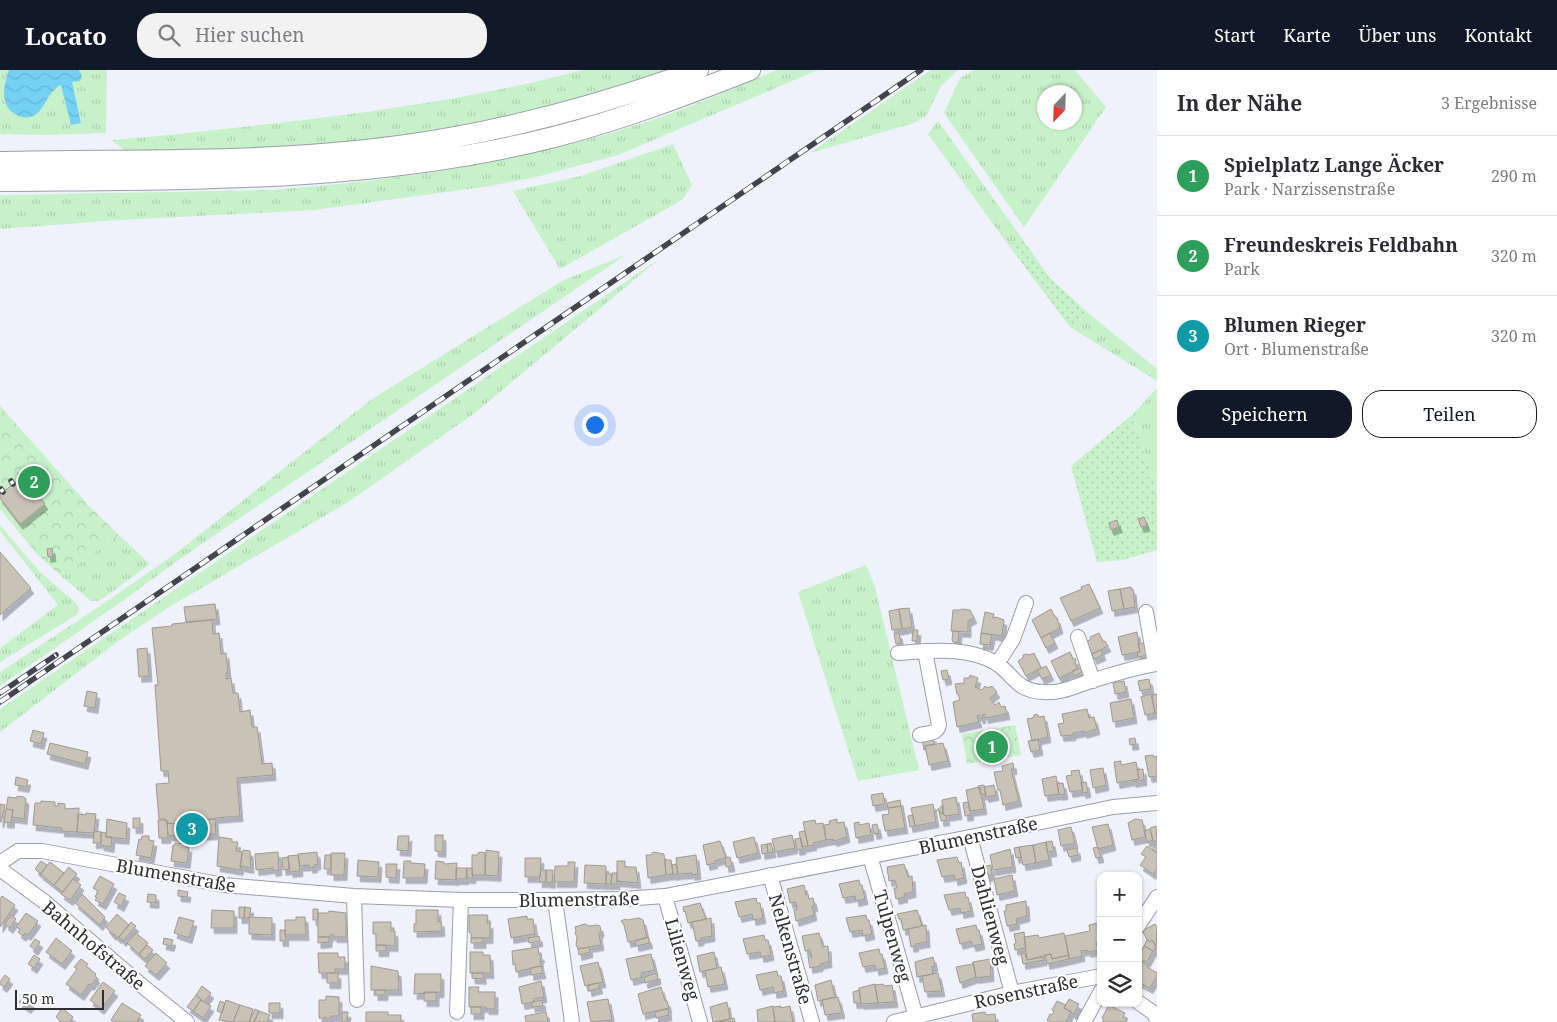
<!DOCTYPE html>
<html lang="de">
<head>
<meta charset="utf-8">
<style>
	body { margin:0; font-family:"Noto Serif",serif; background:#f2f2f3; color:#2b2b33 }
	.controls { position:absolute; right:15px; bottom:15px; display:grid; overflow:hidden; border-radius:10px; box-shadow:0 1px 4px #0004 }
	.controls button { width:45px; height:45px; display:grid; place-items:center; padding:0; border:0; border-bottom:1px solid #e1e1e2; background:#fff; color:#2b2b33; font:25px sans-serif }
	.compass { position:absolute; left:1037px; top:15px; width:45px; height:45px; border-radius:50%; background:#fff; box-shadow:0 1px 4px #0004; rotate:203deg }
	.scale { position:absolute; left:15px; bottom:12px; width:89px; box-sizing:border-box; padding-left:5px; border:2px solid #2e2f34; border-top:0; font-size:14px; line-height:18px; white-space:nowrap; color:#2e2f34; -webkit-text-stroke:4px #fff; paint-order:stroke }
	.you { position:absolute; left:594px; top:354px; width:18px; height:18px; margin:-12px; border:4px solid #fff; border-radius:50%; background:#1a73e8; box-shadow:0 0 0 8px #1a73e833 }
	.badge { display:grid; place-items:center; width:32px; height:32px; border-radius:50%; background:#111827; color:#fff; font-size:16px; font-weight:700 }
	.pin { position:absolute; translate:-50% -50%; border:2px solid #fff; box-shadow:0 1px 5px #0006 }
	.list { margin:0; padding:0; list-style:none }
	h2 { display:flex; justify-content:space-between; align-items:center; height:65px; margin:0; padding:0 20px; font-size:21px }
	h2 small { font-size:16px; font-weight:400; color:#7c7c81 }
	.list li { display:grid; grid-template-columns:32px 1fr auto; gap:15px; align-items:center; box-sizing:border-box; height:80px; padding:0 20px; border-top:1px solid #e1e1e2 }
	.list b { display:block; font-size:19px; white-space:nowrap }
	.list p { margin:0; font-size:16px; white-space:nowrap; color:#7c7c81 }
	.list em { font-size:16px; font-style:normal; color:#7c7c81 }
	.actions { display:flex; gap:10px; padding:15px 20px }
	.actions a { flex:1; padding:11px 0; border:1px solid #111827; border-radius:20px; text-align:center; font-size:18px; color:#111827 }
	.actions .main { background:#111827; color:#fff }
	.icon { flex:none; width:28px; height:28px; fill:none; stroke:currentColor; stroke-width:2; stroke-linecap:round; stroke-linejoin:round }
	.map { position:relative; flex:none; width:1157px; height:952px; overflow:hidden }
	header { display:flex; align-items:center; gap:30px; box-sizing:border-box; height:70px; padding:0 25px; background:#111827; color:#fff }
	header strong { font-size:24px }
	nav { display:flex; gap:28px; margin-inline-start:auto; font-size:18px }
	.search { width:350px; height:45px; background:#f2f2f3; display:flex; align-items:center; gap:12px; box-sizing:border-box; padding:0 18px; border-radius:20px; color:#7c7c81; font-size:19px }
	main { display:flex }
	aside { flex:1; background:#fff }
	.map>svg:first-child { display:block }
	.grass { fill:url(#grass-tufts); fill-rule:evenodd }
	.forest { fill:url(#forest-crowns) }
	.garden { fill:url(#garden-dots) }
	.water { fill:url(#water-waves) }
	.building { fill:#c8c2b7; stroke:#9f998f; filter:url(#shadow) }
	.lines { fill:none; stroke-linecap:round; stroke-linejoin:round }
	.minor-casing { stroke:#9b9da8; stroke-width:16 }
	.highway-casing { stroke:#9b9da8; stroke-width:22 }
	.minor { stroke:#fff; stroke-width:14 }
	.highway { stroke:#fff; stroke-width:20 }
	.rail-casing { stroke:#43454a; stroke-width:5.5 }
	.rail { stroke:#fff; stroke-width:4; stroke-dasharray:11; stroke-linecap:butt }
	.labels { text-anchor:middle; dominant-baseline:central; stroke-width:4; stroke-linejoin:round; paint-order:stroke }
	.street-label { font-size:18px; fill:#2e2f34; stroke:#fff }
</style>
</head>
<body>
<header>
<strong>Locato</strong>
<div class="search"><svg class="icon" aria-label="search" viewBox="0 0 24 24"><circle cx="10" cy="10" r="6"/><path d="M15 15l6 6"/></svg>Hier suchen</div>
<nav><a>Start</a><a>Karte</a><a>Über uns</a><a>Kontakt</a></nav>
</header>
<main>
<div class="map">
<svg width="1157" height="952" viewBox="0 0 1157 952">
	<defs>
		<pattern id="grass-tufts" width="24" height="20" patternUnits="userSpaceOnUse" patternTransform="scale(1.25)"><rect width="24" height="20" fill="#c7f2c9"/><path d="M3 7l-1-3M5 7V3M7 7l1-3M15 17l-1-3M17 17v-4M19 17l1-3" fill="none" stroke="#abd0ad"/></pattern>
		<pattern id="forest-crowns" width="20" height="18" patternUnits="userSpaceOnUse" patternTransform="scale(1.25)"><rect width="20" height="18" fill="#c7f2c9"/><path d="M2 6a3 3 0 1 1 6 0M12 15a3 3 0 1 1 6 0" fill="none" stroke="#abd0ad"/></pattern>
		<pattern id="garden-dots" width="8" height="8" patternUnits="userSpaceOnUse" patternTransform="scale(1.25)"><rect width="8" height="8" fill="#c7f2c9"/><path d="M2 2h.1M6 6h.1" fill="none" stroke="#abd0ad" stroke-width="1.8" stroke-linecap="round"/></pattern>
		<pattern id="water-waves" width="16" height="10" patternUnits="userSpaceOnUse" patternTransform="scale(1.25)"><rect width="16" height="10" fill="#74d1f4"/><path d="M0 5q4-4 8 0t8 0" fill="none" stroke="#65b4d2"/></pattern>
		<filter id="shadow"><feDropShadow dx="3" dy="5.5" stdDeviation="0" flood-color="#0004"/></filter>
	</defs>
	<rect width="100%" height="100%" fill="#eff1fd"/>
	<path class="grass" d="M0,0H9L4,13L41,40C45,29 50,19 61,14L71,55L81,52L72,12L82,6L79,0H107L106,63L44,65L0,64Z
		M582,0H671C585,28 497,55 407,66C313,77 219,79 125,81L112,70C168,66 223,59 279,53C381,41 482,27 582,0Z
		M777,0H818L618,85L536,107L490,116L315,140L120,150L0,159V125L274,120L368,111L448,100L504,89L601,66L662,47L713,27Z
		M931,0H958L941,16L927,45L914,53L810,83Z
		M974,0H1075L1106,37L1024,157L944,43L960,8ZM1044,22H1074V52H1044Z
		M938,51L1021,167L1009,176L928,64Z
		M673,74L692,115L682,130L560,199L513,121L581,106Z
		M627,184L177,491L117,535L0,616V602L106,532L176,483L372,329L562,211Z
		M659,189L476,342L350,431L169,537L117,572L0,662V639Z
		M1087,242L1157,299V311L1070,257Z
		M1157,318V423L1133,344Z
		M0,455L40,502L75,532C80,537 80,540 75,546L0,592V578L58,535L0,461Z
		M119,465L150,494L105,527L98,531H91L61,506Z
		M866,495L875,517L919,700L858,711L798,522Z"/>
	<path class="forest" d="M0,336L91,438L119,465L61,506L36,483L0,439Z
		M1015,655L1021,685L967,694L962,664Z"/>
	<path class="garden" d="M1021,167L1049,207L1087,242L1070,257L1009,176Z
		M1133,344L1157,423V480L1123,490L1097,492L1071,396Z"/>
	<path class="water" d="M9,0H79L82,6L80,11L72,12L81,53L71,55L61,15C45,22 46,43 30,47C24,48 20,47 15,44C0,36 3,15 9,0Z"/>
	<path class="building" d="M24,406L45,434L20,454L0,428V424Z
		M1144,447L1147,456L1141,457L1138,449Z
		M1117,450L1119,457L1111,460L1109,453Z
		M52,478L53,486L48,487L47,479Z
		M0,482L31,518L0,545Z
		M1089,514L1100,538L1071,551L1060,528L1082,519L1081,517Z
		M1131,517V519H1133L1135,537L1124,539L1120,519Z
		M1120,519L1124,539L1112,541L1108,521Z
		M215,534L217,549L186,552L184,537Z
		M909,538L912,557L902,559L899,539Z
		M899,539L902,559L892,560L889,541Z
		M962,539L970,540L974,548L968,551V562L951,561L953,540H960Z
		M1051,539L1055,547L1057,548L1060,558L1041,568L1032,550Z
		M985,542L994,544L993,548L996,547L1004,550L1002,566L981,563Z
		M212,550L213,564L219,563L221,584L226,583L228,603H226V609L231,608L233,623H238L240,642L250,640L252,657H257L262,694L272,693L273,705L237,708L240,746L215,748V749L184,751V755L167,753L165,749H159L156,714L169,713L168,701H161L155,615H158L152,558L172,556V554Z
		M913,560H918L917,571H912Z
		M953,561L959,562L958,573L953,572L952,570Z
		M1137,562L1140,582L1122,585L1118,567Z
		M894,563H899L901,573L896,574Z
		M981,563L992,565L990,575L980,574Z
		M1050,563L1055,573L1046,578L1041,568Z
		M1099,563L1103,572L1105,571L1108,576L1092,584L1086,572L1091,569L1090,567Z
		M1147,572L1149,585L1138,587L1137,582H1140L1138,574Z
		M147,578L149,606L139,607L137,579Z
		M1101,580L1103,585L1094,589L1092,584Z
		M1070,582L1073,589H1076L1075,594L1078,599L1059,608L1051,591Z
		M1034,583L1041,598L1026,606L1018,591L1023,588V585L1026,584L1029,585Z
		M1046,596L1051,605L1042,609L1037,600Z
		M1081,597L1083,601L1075,606L1072,601Z
		M947,600L949,609L943,610L941,601Z
		M970,605L978,608L975,617L982,620L985,616L988,618L992,616L997,622L990,628L995,635L999,632L1001,637L1005,636L1007,644L985,648V644L982,645L983,647L981,649L979,645L977,646L979,652L957,657L953,632L960,630L958,624H957L955,614L964,613V608H969Z
		M1149,609L1151,619L1140,621L1138,611Z
		M1124,611L1126,622L1115,624L1113,613Z
		M87,621L97,623L95,638L84,636Z
		M1151,624L1155,643L1145,645L1141,627Z
		M1157,624V643H1155L1152,625Z
		M1131,629L1134,648L1113,652L1110,633Z
		M1087,639L1089,648L1094,647L1097,659L1084,663V661L1073,663V665L1061,666L1058,654L1064,653L1062,644Z
		M1037,644L1039,647L1044,646L1048,667L1032,671L1027,649L1033,648L1034,645Z
		M33,660L44,663L41,674L30,671Z
		M933,666L934,674L925,676L926,679L924,680L922,668Z
		M1135,668L1136,674L1130,675L1129,669Z
		M1038,669L1040,680L1031,682L1028,671Z
		M50,673L88,682L85,694L47,684Z
		M943,673L948,691L929,695L925,676Z
		M1153,685V687L1157,686V706L1149,707L1145,686Z
		M1121,691V695L1136,692L1139,709L1117,713L1114,692Z
		M1013,693L1014,699H1011L1019,731L1003,735L1000,720H998L994,702L1003,701L1002,696Z
		M1103,698L1106,715L1093,718L1090,700Z
		M1143,699L1144,710L1133,712V710L1139,709L1137,700Z
		M1079,700L1083,720L1070,722L1066,706L1072,705L1071,701Z
		M1056,706L1059,724L1045,726L1042,709Z
		M16,707L28,710L26,717L15,715Z
		M1086,712L1088,722L1083,723L1081,713Z
		M1063,713L1065,724L1059,725L1057,714Z
		M984,715L986,724L981,725L978,716Z
		M994,715L996,725L986,727L984,717Z
		M980,717L984,739L970,741L966,720Z
		M883,723L885,734L873,736L871,725Z
		M17,726L24,727L26,729L24,749L12,747L13,740L6,739L8,727L17,728Z
		M956,727L959,744L946,746L943,744L942,730Z
		M900,730L901,736L888,738L887,733Z
		M41,731L55,732V736H58V733L65,734V739L79,738L77,762L61,761L62,758L33,755L35,733H41Z
		M968,732L971,745L965,746L963,733Z
		M0,734L5,735L1,752H0Z
		M933,734L936,752L915,756L911,738Z
		M943,735V744L937,740Z
		M901,736L905,758L885,761L882,745L889,744L888,738Z
		M6,739L13,740L11,753L4,752Z
		M939,741L946,746L947,750L941,751Z
		M86,743L96,744L94,763L77,762L78,744L86,745Z
		M913,745L915,756L910,757L908,746Z
		M133,748H140V758H133Z
		M107,749L127,753L126,769L106,767Z
		M215,749L216,764L199,765V762L182,763V767L168,765L167,753L184,755V751Z
		M837,749V753L844,752L847,767L834,771L833,769L826,770L824,755L830,754L829,751Z
		M1135,749L1142,750L1146,767L1132,770L1128,753Z
		M158,750H167L168,768H159Z
		M815,750L816,754L823,753L826,770L813,773L814,775L808,776L803,752Z
		M859,752V755L869,753L871,765L856,768L854,753Z
		M877,754L879,763L874,764L872,755Z
		M1108,754L1113,775L1098,779L1092,757Z
		M1156,756L1157,771L1153,772L1150,758Z
		M1071,757L1075,773L1061,776L1058,760Z
		M1150,759L1153,770L1147,772L1144,761Z
		M94,761L101,762V773H93Z
		M805,761L808,776L802,777L799,762Z
		M101,762L106,763V767H112L111,777L101,775Z
		M435,765H443V782L435,781Z
		M792,765L795,778L775,782L772,769Z
		M142,766H149V770L154,771L151,788L136,785L139,769L141,770Z
		M398,766H409L408,781L397,780Z
		M219,767L232,769V772H238L236,781L242,782L240,800L217,796Z
		M754,767L758,783L737,788L733,772Z
		M801,768L803,779L797,780L795,769Z
		M720,771L726,788L714,791L715,793L707,795L703,775Z
		M1052,771L1054,781L1047,782L1046,772Z
		M1046,772L1049,790L1036,793L1033,775Z
		M175,773L186,774V777H189L187,793L171,791L173,775H175Z
		M771,773L773,782L768,783L767,774Z
		M767,774L768,783L762,784L761,775Z
		M1156,774H1157V783L1152,780Z
		M1033,775L1036,793L1023,795L1019,777Z
		M1147,776L1157,783V799L1153,804L1140,795L1146,787L1141,784Z
		M1019,777L1021,787L1016,788L1014,778Z
		M1098,777L1101,787L1096,788L1093,778Z
		M1077,778L1078,785L1069,787L1067,780Z
		M1010,779L1013,797L993,800L990,785Z
		M243,780L250,781L251,798L240,796Z
		M486,780L499,782L498,806L485,805Z
		M278,782L279,800L273,801V798L256,800L255,784Z
		M317,782L318,794L314,795L315,797L310,798L309,795L300,796L298,784Z
		M482,782L485,783V805H472V785H478V783Z
		M653,782L664,784L666,805L648,808L646,785H651Z
		M331,783H345L344,805H331Z
		M298,785L300,801L290,802L288,786Z
		M325,785H331V799H324Z
		M696,785L698,804L692,805V803L678,804L676,788Z
		M288,787L289,799L283,800L282,788Z
		M730,787L732,796L726,797L725,788Z
		M957,787L959,793L961,792L964,808L955,810L954,805L942,807L937,790Z
		M525,788H541L540,807H525Z
		M358,790L379,792L378,807L357,806Z
		M665,790H671L673,804L666,805Z
		M41,791L47,795L41,804L35,799Z
		M404,791H411V793L425,794L424,808H403Z
		M436,791L444,792V794L457,793L456,810L435,809Z
		M617,791H625V797H636L638,813L617,811Z
		M50,792L64,803L54,815L40,804Z
		M568,792H575L574,812H554L555,796H568Z
		M386,794H397L396,808L386,807Z
		M676,794L678,804L673,805L672,795Z
		M904,794L908,807L912,806L913,822L904,824L905,827L896,829L894,818H897L895,810L889,811L887,797Z
		M585,795L606,796V814L584,813Z
		M991,795L992,805L984,807L981,797Z
		M69,797L77,804L63,822L54,815Z
		M456,798H467L466,809H456Z
		M467,798H472L473,808H467Z
		M541,800H546V812H539Z
		M546,800H553L552,813L546,812Z
		M612,803H617V814H611Z
		M606,804H612L611,814H606Z
		M1012,805L1015,821L997,825L994,809Z
		M100,806L114,814L103,834L95,830L97,828L95,827L98,821L93,818Z
		M73,809L81,815L70,830L61,824Z
		M859,810L860,815H862L865,829L856,831L855,826L843,828L839,814Z
		M804,815L806,825L808,824L809,829L813,828L815,836H812L814,845L796,851L794,840L797,839L796,832L790,833L787,819Z
		M178,820L188,822L187,827L178,826Z
		M965,822L966,828L968,827L971,841L961,843L960,838L949,840L944,825Z
		M119,823L126,826L121,836L114,832Z
		M82,824L105,847L100,855L75,833Z
		M148,824L156,825V833L147,832Z
		M2,826L15,835L0,857V829Z
		M756,828L757,833H760L763,848L753,850L752,844L739,847L735,832Z
		M1026,831L1027,846L1016,849L1017,854L1007,856L1004,841H1006V835Z
		M700,833L706,849L688,853L685,841L684,842L683,837Z
		M239,837H245L244,848H239Z
		M245,837L251,838L249,848H244Z
		M313,839H318V850H313Z
		M212,840L234,841V858H211Z
		M416,840H438V852L441,851L442,861L414,862V854H416Z
		M917,840L922,856L903,860L901,849H899L897,844Z
		M329,841L346,843V867H334V865H330V867H318V843H328Z
		M26,843L38,851L28,865L25,863L23,866L18,862L20,859L16,857Z
		M117,844L129,855L118,868L114,864L113,865L106,857Z
		M11,845L16,849L10,858L5,854Z
		M469,845H487L488,847L487,853H490V868H471V863L469,862Z
		M866,845L867,850H869L872,864L863,866L862,860L850,862L846,848Z
		M527,846V849H533L535,864L511,868L508,849Z
		M179,847L194,851L189,868L174,863Z
		M249,847L272,848V865L249,864Z
		M296,847H305L306,865H285V850H296Z
		M639,848L643,850L647,868L628,872L624,855L621,851L625,849L627,850Z
		M711,848L712,866L701,868V870L696,871L692,852Z
		M131,852L136,856L123,871L119,867Z
		M373,852H391V861H395V876L376,875V864H373Z
		M1101,852V872L1096,873L1098,880L1088,882L1087,880L1081,881L1082,886L1069,889L1065,866L1090,861L1089,855Z
		M585,854L589,856L597,855L600,856L601,861L599,864L601,875L578,879L576,875L577,867L575,863L576,861L575,857Z
		M1155,854L1157,857L1156,877L1152,870L1149,872L1142,861Z
		M926,855L927,872L915,874L916,876L911,877L908,859Z
		M976,855L977,860H979L982,874L973,876L971,871L960,874L956,859Z
		M280,860H285L286,871H280Z
		M1024,862L1026,878L1015,880L1014,874L1016,873L1014,864Z
		M136,863L148,873L139,884L127,873Z
		M819,863L823,877L828,876L829,892L820,894V896L810,898L808,887H812L810,880L805,881L802,866Z
		M1064,863L1069,885L1052,889L1051,884L1027,890L1024,867L1038,865L1039,868Z
		M764,865L765,870H768L771,885L761,887L760,882L747,884L743,869Z
		M539,866L540,871L529,873L528,868Z
		M318,867H329V872L318,873Z
		M647,867H648L650,873L636,876L635,871Z
		M56,868L72,881L62,894L46,882Z
		M164,868L173,870L171,876L163,874Z
		M471,868H483V873H471Z
		M35,869L40,872L35,880L30,876Z
		M1147,869L1149,872L1152,870L1156,876L1153,881L1144,876Z
		M147,875L153,880L145,889L139,884Z
		M376,875H386V881H376Z
		M1144,876L1153,881L1147,892L1138,888Z
		M538,877L539,884L542,886L540,889L541,896L516,902L515,894L513,895L512,881Z
		M589,877L590,882L579,885L578,879Z
		M879,879L880,884H882L885,898L876,900L875,895L863,897L859,883Z
		M470,882H483V885H490L491,903H470Z
		M714,882L717,898L700,902L697,886Z
		M156,883L167,893L156,905L145,896Z
		M318,883H338V887H345V899H335V903H319Z
		M1021,883H1025L1027,890L1043,887L1044,890L1023,894Z
		M651,884L655,900L641,903L642,907L631,910L626,889Z
		M1051,884L1052,889L1069,885V889L1047,894L1045,885Z
		M34,885L40,889L34,898L28,894Z
		M933,887L935,896L932,897L933,904L917,907L915,892Z
		M81,889L88,894L86,896L96,904L95,906L97,908L91,915L89,914L81,925L66,914L77,899L74,897Z
		M990,889L991,906L976,908L973,892Z
		M1140,891L1148,895L1147,897L1157,903V906L1150,918L1138,912V894Z
		M598,892L603,912L585,916L580,896Z
		M973,892L976,907L960,913L956,897L973,894Z
		M371,896L398,901L399,920H371Z
		M541,896L543,903L531,905L530,898Z
		M721,897L725,914L708,917L705,901Z
		M777,901L778,906H781L784,921L774,923L773,917L760,920L756,905Z
		M327,903H338V913H327Z
		M472,903H483V909L472,908Z
		M657,903L658,909L645,913L644,909L647,906Z
		M938,903L942,921L925,922L922,906Z
		M415,904H441V922L414,924Z
		M5,905L10,909L4,917L0,914V912Z
		M831,910L835,927L818,931L815,915Z
		M541,911L544,927L533,929L534,932L522,934L519,917Z
		M103,912L115,921L101,939L90,930Z
		M598,913L600,918L589,921L588,915Z
		M875,914L878,933L861,934L859,918Z
		M883,914L884,916L892,915L895,932L878,933L875,915Z
		M202,916L211,923L204,932L196,925Z
		M469,917H479L478,922H495V939H486V937H469Z
		M661,917L665,931H667L669,938L643,944L638,924Z
		M375,920H385V925H375Z
		M859,920L861,933H854L853,922Z
		M424,922H436V931H424Z
		M196,925L201,930L193,941L187,937Z
		M24,926L32,933L28,938L19,932Z
		M326,926L339,927V946H331V948H319V930H326Z
		M838,927L842,943L825,945L822,930Z
		M608,929L612,950L591,952L587,932Z
		M1069,929L1079,934L1074,944L1064,938Z
		M201,930L211,936L203,948L193,941Z
		M226,930L240,935L233,952L219,950Z
		M542,930L543,936L532,937V932Z
		M220,931L225,933L222,943L217,941Z
		M1057,931L1066,935L1064,938L1071,941L1066,952H1051L1047,950L1050,944L1052,945L1054,941L1052,940Z
		M727,932L730,949L713,952L710,937Z
		M122,933L141,945L136,952H115L111,950Z
		M269,933H280V943H269Z
		M240,935L253,939L249,952H233Z
		M1109,935L1125,943L1123,947L1127,949L1125,952H1102L1104,949L1102,948Z
		M773,936L775,952H758L757,940Z
		M781,936V938L790,936L793,952H775L773,937Z
		M471,937H481V944H471Z
		M62,938L73,947L70,952H61L56,947Z
		M255,939L259,941L254,952H249Z
		M668,939L669,945L656,948L655,942Z
		M259,941L270,945L267,952H254Z
		M342,942H348L347,952H342Z
		M366,942H388V945H401V952H366Z
		M546,942L548,952H526L525,946Z
		M985,942L986,945L995,944L996,952H973L972,944Z
		M734,948L735,952H717L730,949Z"/>
	<g class="lines">
		<defs>
			<path id="minor" d="M1146,542L1155,594
				M1078,567L1093,611
				M898,583C930,581 967,576 996,593C1014,605 1016,621 1043,622C1062,624 1077,615 1094,610C1115,604 1136,597 1157,594
				M997,594L1013,569L1026,533
				M920,665C928,663 937,664 939,655L925,581
				M970,767L1012,923
				M870,786L916,947
				M0,793L18,781H42L224,815L354,826L461,830H555L623,829L665,826L970,767L1113,737L1157,733
				M0,799L46,833L146,919L187,952
				M770,805L812,952
				M354,826L357,930
				M665,826L700,952
				M555,830L572,952
				M1138,856L1157,827
				M1138,932L1155,944L1157,952
				M457,942L461,830
				M894,952L1012,923L1096,907L1101,908
				M1084,952L1101,921"/>
			<path id="highway" d="M0,92C133,89 267,94 399,76C502,62 601,35 698,0
				M0,111C185,109 373,113 554,67C621,50 686,25 750,0"/>
		</defs>
		<use href="#minor" class="minor-casing"/>
		<use href="#highway" class="highway-casing"/>
		<use href="#minor" class="minor"/>
		<use href="#highway" class="highway"/>
		<defs>
			<path id="rail" d="M20,405L22,408
				M11,411L13,414
				M1,419L3,422
				M0,623L56,585
				M0,632L921,0"/>
		</defs>
		<use href="#rail" class="rail-casing"/>
		<use href="#rail" class="rail"/>
	</g>
	<g class="labels">
		<g class="street-label">
			<text transform="translate(978 765) rotate(-12)">Blumenstraße</text>
			<text transform="translate(176 805) rotate(10)">Blumenstraße</text>
			<text transform="translate(579 829) rotate(-1)">Blumenstraße</text>
			<text transform="translate(991 845) rotate(75)">Dahlienweg</text>
			<text transform="translate(893 866) rotate(74)">Tulpenweg</text>
			<text transform="translate(94 875) rotate(40)">Bahnhofstraße</text>
			<text transform="translate(791 879) rotate(74)">Nelkenstraße</text>
			<text transform="translate(683 889) rotate(74)">Lilienweg</text>
			<text transform="translate(1026 921) rotate(-12)">Rosenstraße</text>
		</g>
	</g>
</svg>
<div class="controls">
<button>+</button>
<button>−</button>
<button><svg class="icon" aria-label="layers" viewBox="0 0 24 24"><path d="M12 4l9 5-9 5-9-5zM3 14l9 5 9-5"/></svg></button>
</div>
<svg class="compass" viewBox="-18 -18 36 36"><path d="M0-13l5 13h-10z" fill="#e53935"/><path d="M0 13l5-13h-10z" fill="#7c7c81"/></svg>
<div class="scale">50 m</div>
<div class="you"></div>
<div class="pin badge" style="left:992px;top:677px;background:#2e9e5b">1</div>
<div class="pin badge" style="left:34px;top:412px;background:#2e9e5b">2</div>
<div class="pin badge" style="left:192px;top:759px;background:#0f9aa8">3</div>
</div>
<aside>
<h2>In der Nähe<small>3 Ergebnisse</small></h2>
<ul class="list">
<li><span class="badge" style="background:#2e9e5b">1</span><div><b>Spielplatz Lange Äcker</b><p>Park · Narzissenstraße</p></div><em>290 m</em></li>
<li><span class="badge" style="background:#2e9e5b">2</span><div><b>Freundeskreis Feldbahn</b><p>Park</p></div><em>320 m</em></li>
<li><span class="badge" style="background:#0f9aa8">3</span><div><b>Blumen Rieger</b><p>Ort · Blumenstraße</p></div><em>320 m</em></li>
</ul>
<div class="actions"><a class="main">Speichern</a><a>Teilen</a></div>
</aside>
</main>
</body>
</html>
